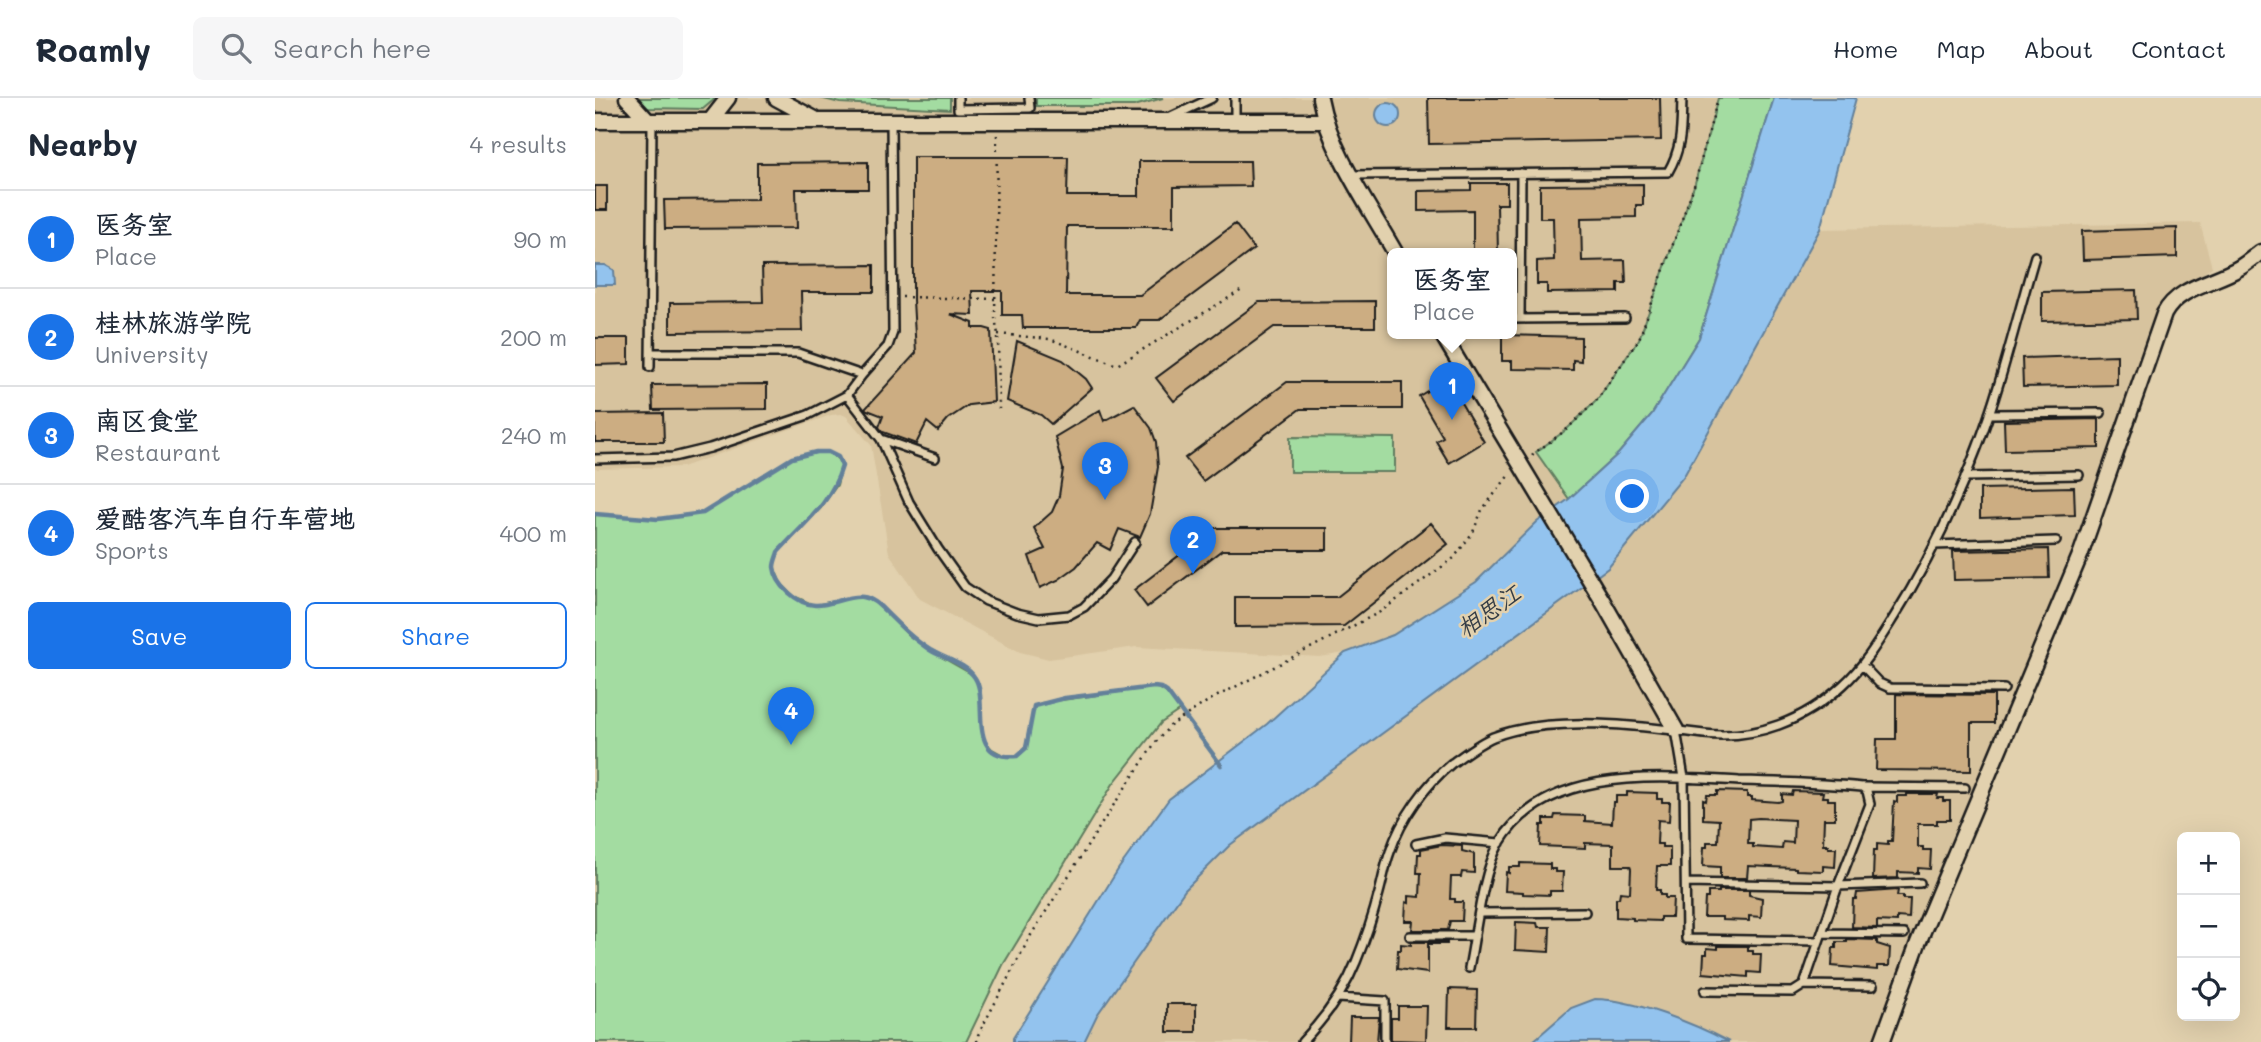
<!DOCTYPE html>
<html lang="en">
<head>
<meta charset="utf-8">
<style>
	body { margin:0; font-family:Mali,"LXGW WenKai TC",sans-serif; background:#f6f6f7; color:#1f2937 }
	.controls { position:absolute; right:21px; bottom:21px; display:grid; overflow:hidden; border-radius:10px; box-shadow:0 7px 28px #0002 }
	.controls button { width:63px; height:63px; display:grid; place-items:center; padding:0; border:0; border-bottom:2px solid #e0e1e3; background:#fff; color:#1f2937; font:35px sans-serif }
	.you { position:absolute; left:1038px; top:399px; width:24px; height:24px; margin:-18px; border:5px solid #fff; border-radius:50%; background:#1a73e8; box-shadow:0 0 0 10px #1a73e833 }
	.badge { display:grid; place-items:center; width:46px; height:46px; border-radius:50%; background:#1a73e8; color:#fff; font-size:23px; font-weight:700 }
	.pin { position:absolute; translate:-50% -58px; filter:drop-shadow(0 2px 4px #0008) }
	.pin::after { content:''; position:absolute; top:37px; width:24px; height:21px; background:inherit; clip-path:polygon(0 0,100% 0,50% 100%) }
	.popup { position:absolute; left:792px; top:150px; width:130px; height:91px; box-sizing:border-box; display:grid; place-content:center; border-radius:10px; background:#fff; filter:drop-shadow(0 2px 5px #0005); font-size:23px; white-space:nowrap; color:#747a83 }
	.popup b { font-size:26px; color:#1f2937 }
	.popup::after { content:''; position:absolute; left:50%; top:100%; margin-left:-14px; border:14px solid transparent; border-top-color:#fff }
	.list { margin:0; padding:0; list-style:none }
	h2 { display:flex; justify-content:space-between; align-items:center; height:91px; margin:0; padding:0 28px; font-size:30px }
	h2 small { font-size:23px; font-weight:400; color:#747a83 }
	.list li { display:grid; grid-template-columns:46px 1fr auto; gap:21px; align-items:center; box-sizing:border-box; height:98px; padding:0 28px; border-top:2px solid #e0e1e3 }
	.list b { display:block; font-size:26px; white-space:nowrap }
	.list p { margin:0; font-size:23px; white-space:nowrap; color:#747a83 }
	.list em { font-size:23px; font-style:normal; color:#747a83 }
	.actions { display:flex; gap:14px; padding:21px 28px }
	.actions a { flex:1; padding:16px 0; border:2px solid #1a73e8; border-radius:10px; text-align:center; font-size:24px; color:#1a73e8 }
	.actions .main { background:#1a73e8; color:#fff }
	.icon { flex:none; width:38px; height:38px; fill:none; stroke:currentColor; stroke-width:2; stroke-linecap:round; stroke-linejoin:round }
	.map { position:relative; flex:none; width:1666px; height:944px; overflow:hidden }
	header { display:flex; align-items:center; gap:42px; box-sizing:border-box; height:98px; padding:0 35px; background:#fff; border-bottom:2px solid #e0e1e3 }
	header strong { font-size:33px }
	nav { display:flex; gap:38px; margin-inline-start:auto; font-size:24px }
	.search { width:490px; height:63px; background:#f6f6f7; display:flex; align-items:center; gap:18px; box-sizing:border-box; padding:0 24px; border-radius:10px; color:#747a83; font-size:26px }
	main { display:flex }
	aside { flex:1; background:#fff }
	.map>svg:first-child { display:block }
	.built { fill:#d7c39e; fill-rule:evenodd }
	.green { fill:#a3dca1; stroke:#607c5e; stroke-width:2 }
	.water { fill:#93c3ee; stroke:#63809a; stroke-width:2 }
	.lines { fill:none; stroke-linecap:round; stroke-linejoin:round }
	.stream { stroke:#63809a; stroke-width:4.5 }
	.building { fill:#ccad82; stroke:#1c1c1c; stroke-width:2; fill-rule:evenodd }
	.lane-casing { stroke:#1c1c1c; stroke-width:12 }
	.street-casing { stroke:#1c1c1c; stroke-width:19 }
	.path { stroke:#1c1c1c; stroke-width:2.5; stroke-dasharray:2 5; stroke-linecap:butt }
	.lane { stroke:#e2d1ae; stroke-width:7 }
	.street { stroke:#e2d1ae; stroke-width:14 }
	.labels { text-anchor:middle; dominant-baseline:central; stroke-width:5; stroke-linejoin:round; paint-order:stroke }
	.water-label { font-size:24px; font-style:italic; fill:#343d46; stroke:#e2d1ae }
</style>
</head>
<body>
<header>
<strong>Roamly</strong>
<div class="search"><svg class="icon" aria-label="search" viewBox="0 0 24 24"><circle cx="10" cy="10" r="6"/><path d="M15 15l6 6"/></svg>Search here</div>
<nav><a>Home</a><a>Map</a><a>About</a><a>Contact</a></nav>
</header>
<main>
<aside>
<h2>Nearby<small>4 results</small></h2>
<ul class="list">
<li><span class="badge">1</span><div><b>医务室</b><p>Place</p></div><em>90 m</em></li>
<li><span class="badge">2</span><div><b>桂林旅游学院</b><p>University</p></div><em>200 m</em></li>
<li><span class="badge">3</span><div><b>南区食堂</b><p>Restaurant</p></div><em>240 m</em></li>
<li><span class="badge">4</span><div><b>爱酷客汽车自行车营地</b><p>Sports</p></div><em>400 m</em></li>
</ul>
<div class="actions"><a class="main">Save</a><a>Share</a></div>
</aside>
<div class="map">
<svg width="1666" height="944" viewBox="0 0 1666 944">
	<rect width="100%" height="100%" fill="#e2d1ae"/>
	<filter id="ink" filterUnits="userSpaceOnUse"><feTurbulence type="fractalNoise" baseFrequency=".0143" numOctaves="2"/><feDisplacementMap in="SourceGraphic" scale="14" xChannelSelector="R" yChannelSelector="G"/><feConvolveMatrix kernelMatrix="1 2 1 2 8 2 1 2 1" color-interpolation-filters="sRGB"/></filter>
	<g filter="url(#ink)">
		<path class="built" d="M0,0H1179L1024,355L1089,378L1225,131L1605,125L1617,169L1566,206L1512,368L1280,944H1134L1121,937L1039,906L976,910L937,944H489L502,917L590,792L635,747L981,492L942,425L881,484L798,537L750,555L725,559L541,549L454,561L425,554L325,501L294,455L276,347L251,318L246,316L236,317L87,369L0,371ZM798,156H917V236H798Z"/>
		<path class="green" d="M41,0H121L108,11L52,10Z
			M225,0H355V11L245,5Z
			M441,0H568L539,8H441Z
			M1123,0H1179L1104,240L1057,316L1024,355L974,401L941,354L971,332L1002,302L1044,241L1100,85Z
			M695,339L800,340V374H695Z
			M221,354C234,354 241,356 247,368L242,387L226,410L183,454L179,469L186,485L199,498L219,507L261,499H271L282,506L313,537L334,552L378,577L384,586L387,634L390,643L397,651L408,657L422,658L427,655L433,643L438,610L446,605L559,589C572,591 577,602 585,612L566,625L518,686L408,867L371,944H0V416L63,421L108,415L197,360Z"/>
		<path class="water" d="M1179,0H1261L1225,131L1089,378L1013,470L635,747L590,792L502,917L489,944H418V940L524,770L574,701L672,626L750,555L798,537L881,484L942,424L974,401L1024,355L1057,316L1104,240Z
			M781 17a12 12 0 1 1 24 0a12 12 0 1 1-24 0Z
			M0,167H10L19,172L20,187H0Z
			M1000,901C1038,901 1100,926 1134,944H937L976,910Z"/>
		<g class="lines">
			<path class="stream" d="M0,416L63,421L108,415L197,360L221,354H233L243,359L247,368C236,406 209,425 183,454C182,458 179,464 179,469C181,487 202,506 220,507C236,508 252,497 268,499C277,500 284,507 290,513C304,527 318,541 335,552C348,560 372,566 380,580C395,603 369,663 422,658L431,650L439,608L470,600L559,589L566,590L572,594L626,667"/>
		</g>
		<path class="building" d="M833,0H1065L1066,42L834,46Z
			M318,59H473L472,98H544V63H655L656,88L579,89V128H472L471,197H545L640,126L659,151L564,222H545L541,230H428L427,217H407V193H377L378,217L355,216L378,225V230H389L396,232L399,304L374,307L353,321L343,333L332,324L321,346L288,334L284,329L288,318L270,311L321,255L318,202Z
			M273,64V91H201L202,130L70,131L69,102L162,101V65Z
			M876,85H912V106H902L903,156H878V112L823,113V93L876,92Z
			M1048,86V107H1041V119L986,120L987,163L1030,162L1031,185H1023V194L952,195V186H942V163L959,162L958,120H945V87Z
			M0,88H12V112H0Z
			M1582,130V159L1488,162L1487,133Z
			M279,167V194H206L207,233L75,234V205L168,204L167,168Z
			M1541,192L1542,221L1447,223V194Z
			M780,203V229H679L579,303L561,280L664,204Z
			M907,237L986,239V263L978,262V272L917,271V263H907Z
			M0,240H34V266L0,267Z
			M422,243L468,262L491,281L497,290L456,326L446,317L412,303Z
			M1522,257V287L1428,289L1427,260Z
			M852,281L889,344L854,365L841,343L848,339L824,298Z
			M692,284H807V311H705L608,383L590,360Z
			M172,286V311L58,312L57,287Z
			M539,307L556,330L561,344L563,369L555,416L545,439L524,431L515,452L502,445L481,469L463,482L445,490L434,458L450,451L439,430L457,414L464,398L468,371L460,339L505,312L509,323Z
			M68,315L69,344H0V316Z
			M1504,321V350L1410,352L1409,323Z
			M1479,389L1480,417L1385,420V391Z
			M836,425L853,446L749,528L640,529V499H742Z
			M620,430H732V452H627L552,509L539,492Z
			M1453,451L1454,480L1359,482L1358,453Z
			M1301,596L1399,597V625H1376V673L1281,672L1282,641H1301Z
			M1122,693L1152,694V699H1157V702L1183,704L1187,703V696L1197,697L1198,693L1228,694L1227,699H1233V702H1240V721H1229L1228,747H1233V750H1241L1240,769L1228,768V773L1201,772V770L1153,768L1152,780H1125V769L1108,768L1109,749H1112V744H1123L1124,722L1108,721V702L1111,703L1112,697H1122ZM1164,720L1199,722L1198,745L1188,744L1187,751L1158,749V746H1153L1154,721Z
			M1032,694L1062,695V701H1067V704H1075L1074,723L1063,722L1062,746H1067V749H1075V768H1062L1061,792H1065V797H1070V800H1078L1077,819H1065V823L1038,822V820L1021,819V800H1024L1025,794L1035,795L1036,771L1035,768H1018V746L990,745V750L945,748L946,727H949V721H959L960,717L990,718V723L1017,725L1018,704H1021V698H1032Z
			M1312,696H1343L1342,700H1348V703H1355V722H1342V726H1323V749H1328V752H1336L1335,771L1323,770V775L1303,774V780L1278,781L1279,752H1282V746L1293,747V743H1297L1299,703L1302,704V698H1312Z
			M847,747L867,748V753L879,756V775L867,774L866,779H856L855,801H860V804H868L867,823H855L853,832H817L818,823H810L811,804L814,805V798L825,799L826,775H822L823,756H826V751Z
			M925,765L955,766V771H960V774H968L967,793H955V797L928,796V794L910,793L911,774L914,775V769H925Z
			M1124,792H1154V797L1167,800L1166,819L1154,818V823L1127,822V819H1109L1110,800H1113V794H1124Z
			M1303,792L1302,798H1308V801H1315L1314,820L1302,819V824L1282,823V830L1257,829L1258,801H1261L1262,795Z
			M921,824L942,825L943,829H955L954,854L920,852Z
			M1252,841L1282,842V846L1295,850L1294,868H1282V872L1237,868L1238,850H1241V844H1252Z
			M816,844H852V846H833V875L802,871L803,852H806V846L816,847Z
			M1123,848H1153V853H1158V856H1166L1165,875L1153,874V879L1108,875L1109,856H1112V850L1123,851Z
			M854,891L882,892L881,929H853Z
			M572,906H601V934H572Z
			M803,908H832L831,943L796,942V920H803Z
			M755,919H784L782,944H754Z"/>
		<g class="lines">
			<defs>
				<path id="lane" d="M363,0V11L435,10L434,0
					M640,0V23
					M576,19L617,0
					M756,77L1073,74C1088,48 1086,29 1087,0
					M917,221L1030,220
					M925,221L926,75
					M55,255H203L267,277L293,248L298,234L296,23
					M55,269L57,23
					M252,297L286,341L314,404L343,451L370,489L391,503L422,515L444,520L474,517L489,509L516,481L540,444
					M1394,316L1506,315
					M286,341L340,360
					M0,361L78,359L115,350L213,317L252,297L267,277
					M1370,379L1484,377
					M1339,447L1461,443
					M1267,567L1284,585L1295,590L1409,591
					M1081,632L1089,680L1091,841L1224,843
					M1268,689L1370,690
					M821,746L850,740L905,745
					M1091,785L1243,788L1325,785
					M885,815L990,814
					M1227,835L1309,836
					M815,838H880
					M874,870C881,836 887,775 904,746C951,666 1067,679 1144,683C1185,684 1226,685 1267,689L1272,693L1275,706L1243,788L1209,887
					M1110,893L1198,894L1209,887L1278,888
					M743,900L790,903V944
					M707,944C729,921 749,894 761,864C770,842 778,818 784,795C788,781 790,767 795,754C806,721 830,687 857,665C870,656 884,645 898,639C956,616 1048,628 1109,636C1161,642 1210,622 1248,587C1269,568 1284,543 1299,519C1332,467 1360,408 1382,350C1406,288 1421,222 1440,158"/>
				<path id="street" d="M32,0L53,23
					M181,0L220,21
					M725,0C735,54 774,108 801,156
					M0,23H729
					M115,23L133,0
					M847,236L1007,502L1081,632
					M1287,944L1323,845L1486,455L1569,216C1584,188 1619,185 1644,170C1651,166 1659,159 1666,154"/>
			</defs>
			<use href="#lane" class="lane-casing"/>
			<use href="#street" class="street-casing"/>
			<path class="path" d="M402,37L400,220L403,236L404,311
				M307,199L400,201
				M403,236L455,241L522,267L647,192
				M937,357L971,332L1002,302L1044,241L1100,85L1123,0
				M382,944L383,937L436,837L516,711L560,645L575,628L613,603L785,514L859,460L878,434L887,412L914,377"/>
			<use href="#lane" class="lane"/>
			<use href="#street" class="street"/>
		</g>
	</g>
	<g class="labels">
		<g class="water-label">
			<text transform="translate(893 512) rotate(-35)">相思江</text>
		</g>
	</g>
</svg>
<div class="controls">
<button>+</button>
<button>−</button>
<button><svg class="icon" aria-label="locate" viewBox="0 0 24 24"><circle cx="12" cy="12" r="6"/><path d="M12 2v4M12 18v4M2 12h4M18 12h4"/></svg></button>
</div>
<div class="you"></div>
<div class="pin badge" style="left:857px;top:322px">1</div>
<div class="popup"><b>医务室</b>Place</div>
<div class="pin badge" style="left:598px;top:476px">2</div>
<div class="pin badge" style="left:510px;top:402px">3</div>
<div class="pin badge" style="left:196px;top:647px">4</div>
</div>
</main>
</body>
</html>
